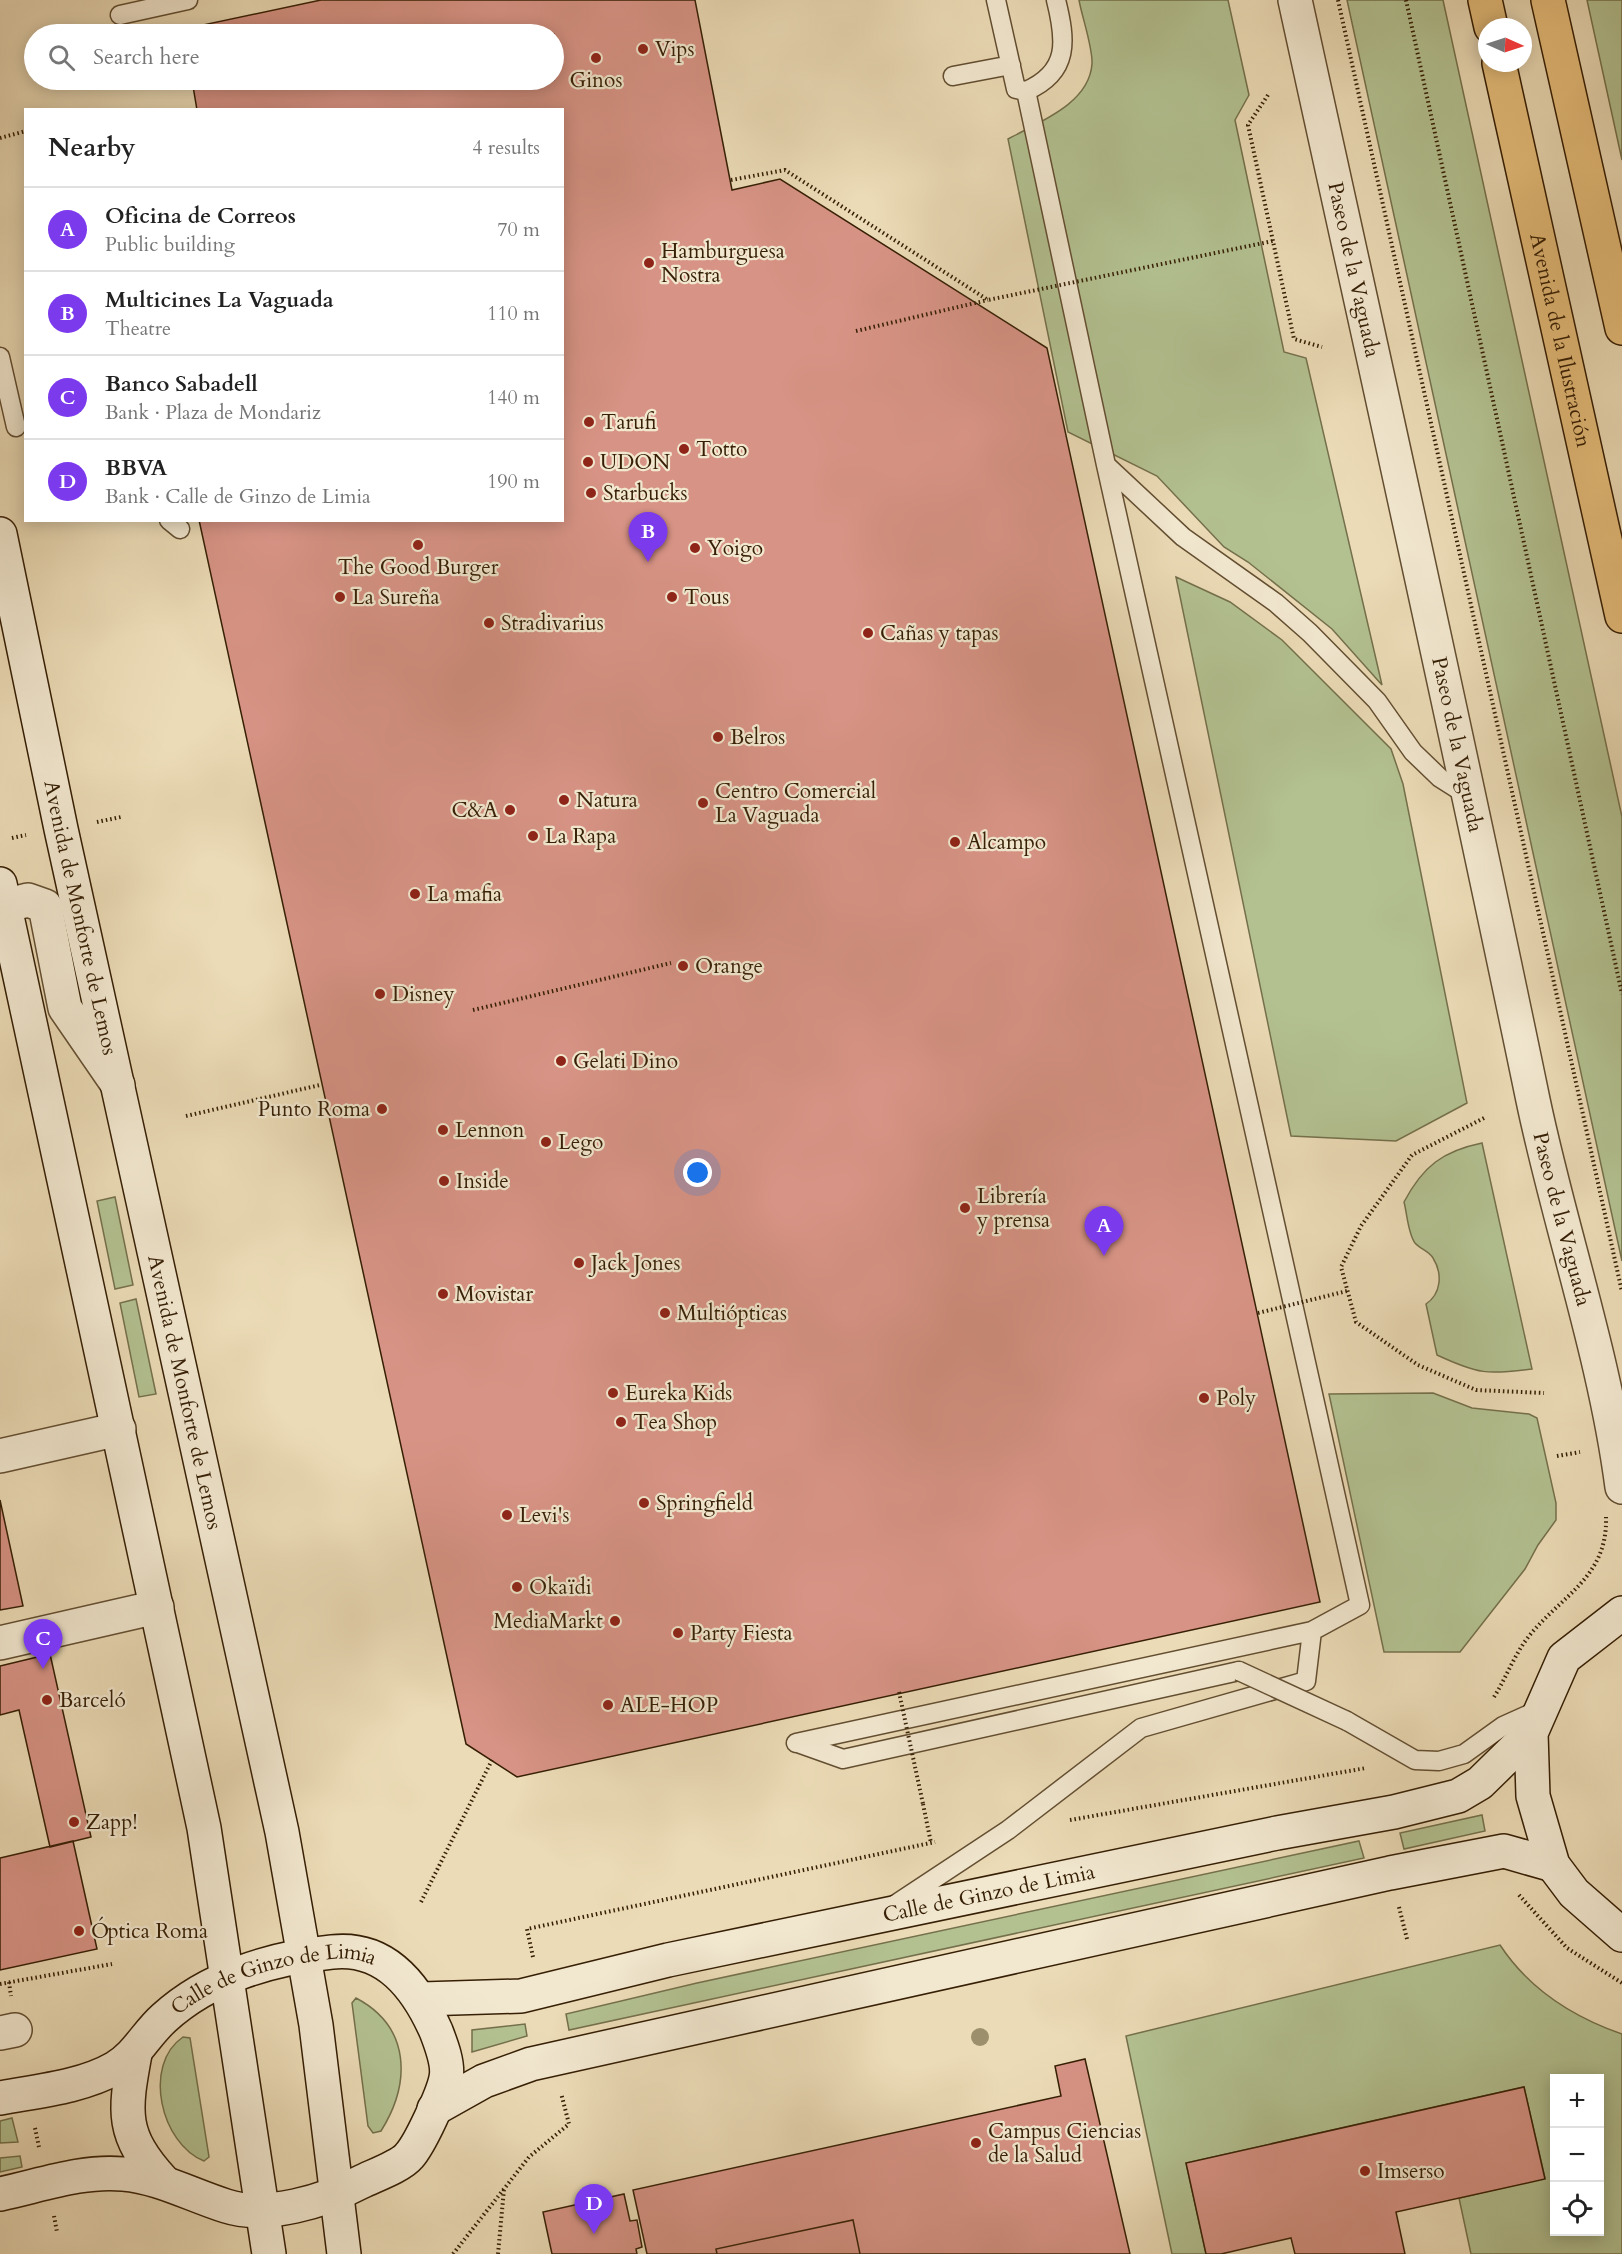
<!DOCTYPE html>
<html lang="en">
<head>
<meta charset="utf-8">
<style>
	body { margin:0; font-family:Cardo,serif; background:#f6f6f6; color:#222 }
	.controls { position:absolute; right:18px; bottom:18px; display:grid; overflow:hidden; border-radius:0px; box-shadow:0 3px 15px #0003 }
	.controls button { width:54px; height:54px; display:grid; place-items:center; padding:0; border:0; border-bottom:2px solid #e0e0e0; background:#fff; color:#222; font:30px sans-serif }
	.compass { position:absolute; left:1478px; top:18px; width:54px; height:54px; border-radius:50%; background:#fff; box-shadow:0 3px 15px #0003; rotate:93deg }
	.you { position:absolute; left:698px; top:1173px; width:21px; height:21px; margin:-15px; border:4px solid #fff; border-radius:50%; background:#1a73e8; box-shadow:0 0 0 9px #1a73e833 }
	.badge { display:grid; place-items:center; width:39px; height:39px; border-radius:50%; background:#7c3aed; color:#fff; font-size:20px; font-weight:700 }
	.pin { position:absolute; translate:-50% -50px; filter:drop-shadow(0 2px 3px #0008) }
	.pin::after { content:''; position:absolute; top:32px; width:21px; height:18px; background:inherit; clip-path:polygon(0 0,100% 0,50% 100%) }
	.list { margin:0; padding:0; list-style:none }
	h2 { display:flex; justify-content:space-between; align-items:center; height:78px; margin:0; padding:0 24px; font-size:26px }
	h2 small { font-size:20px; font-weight:400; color:#767676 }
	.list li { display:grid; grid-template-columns:39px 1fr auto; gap:18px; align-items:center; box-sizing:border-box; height:84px; padding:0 24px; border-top:2px solid #e0e0e0 }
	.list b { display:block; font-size:22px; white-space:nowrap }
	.list p { margin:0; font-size:20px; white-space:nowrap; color:#767676 }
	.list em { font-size:20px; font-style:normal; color:#767676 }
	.icon { flex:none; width:33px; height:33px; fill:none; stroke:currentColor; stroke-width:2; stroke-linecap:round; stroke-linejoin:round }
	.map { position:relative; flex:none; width:1622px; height:2254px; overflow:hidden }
	.search { position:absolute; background:#fff; box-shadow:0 3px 15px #0003; left:24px; top:24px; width:540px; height:66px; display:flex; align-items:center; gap:15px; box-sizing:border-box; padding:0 21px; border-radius:33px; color:#767676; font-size:22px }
	.panel { position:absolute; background:#fff; box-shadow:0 3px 15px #0003; left:24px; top:108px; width:540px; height:414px; border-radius:0px }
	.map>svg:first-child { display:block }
	.green { fill:#b3c191; stroke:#74704b; stroke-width:1.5; fill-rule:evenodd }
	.building { fill:#d79385; stroke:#361f05; stroke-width:1.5 }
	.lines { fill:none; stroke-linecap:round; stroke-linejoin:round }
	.lane-casing { stroke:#634e31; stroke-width:21 }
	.street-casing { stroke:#634e31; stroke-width:36 }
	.secondary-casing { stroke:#361f05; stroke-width:36 }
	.highway-casing { stroke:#361f05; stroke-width:36 }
	.path { stroke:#361f05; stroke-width:4; stroke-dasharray:1.5 3; stroke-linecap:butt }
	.lane { stroke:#f2e8d0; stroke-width:18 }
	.street { stroke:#f2e8d0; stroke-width:33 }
	.secondary { stroke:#f2e8d0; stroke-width:33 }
	.highway { stroke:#e6be7b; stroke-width:33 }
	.lane-bridge-casing { stroke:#634e31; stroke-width:21; stroke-linecap:butt }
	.path-bridge { stroke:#361f05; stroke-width:4; stroke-dasharray:1.5 3; stroke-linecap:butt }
	.lane-bridge { stroke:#f2e8d0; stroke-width:18 }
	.tree { fill:#9c8f6c }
	.poi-dot { fill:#8f2418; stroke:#f2e8d0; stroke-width:2 }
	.labels { text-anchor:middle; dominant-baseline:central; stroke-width:4.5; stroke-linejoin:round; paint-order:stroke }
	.poi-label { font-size:21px; fill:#361f05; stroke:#f2e8d0; text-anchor:start }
	.street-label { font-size:21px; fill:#361f05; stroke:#f2e8d0 }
</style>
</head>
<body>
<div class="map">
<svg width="1622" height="2254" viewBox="0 0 1622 2254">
	<rect width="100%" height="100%" fill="#ebdbb6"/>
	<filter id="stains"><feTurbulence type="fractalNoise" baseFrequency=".00333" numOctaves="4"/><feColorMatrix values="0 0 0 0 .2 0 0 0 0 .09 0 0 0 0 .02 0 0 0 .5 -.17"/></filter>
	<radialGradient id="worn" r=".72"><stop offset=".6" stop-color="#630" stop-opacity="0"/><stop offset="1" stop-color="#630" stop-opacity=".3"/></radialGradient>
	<path class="green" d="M1079,0H1228L1249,95L1235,120L1284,352L1306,358L1382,685L1332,629L1248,562L1224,547L1157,476L1068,432L1008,139C1039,122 1089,104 1092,64C1093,48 1082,17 1079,0Z
		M1347,0H1443L1622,817V1261Z
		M1587,0H1622V160Z
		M1176,577L1230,602L1282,640L1391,749L1403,784L1467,1103L1396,1141L1291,1136Z
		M1482,1143L1532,1369C1487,1375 1478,1374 1437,1355L1426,1304C1441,1294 1443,1274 1433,1258C1429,1251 1420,1249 1415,1243C1408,1234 1407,1213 1404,1202C1423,1166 1443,1151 1482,1143Z
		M115,1197L133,1285L115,1289L97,1201Z
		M136,1299L156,1394L139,1397L120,1303Z
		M1433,1393L1472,1408L1529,1414L1537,1418L1556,1503V1520L1538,1545L1525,1569L1460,1652H1384L1329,1394Z
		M1482,1815L1485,1831L1404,1849L1400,1833Z
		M1359,1841L1364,1858L569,2030L566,2014L697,1983Z
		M1500,1945C1529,1989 1573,2017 1622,2034V2254H1471L1459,2198L1545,2178L1524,2087L1186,2163L1206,2254H1172L1126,2036ZM1554,2078H1600V2232H1554Z
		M356,1998C411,2027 411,2083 381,2131L373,2133L368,2126L352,2003Z
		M525,2024L527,2036L472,2052V2030Z
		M183,2037L190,2038L209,2157L204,2161C161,2144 142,2065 183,2037Z
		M12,2118L18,2142L0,2143V2121Z
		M20,2156L22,2167L0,2172V2158Z"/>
	<path class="building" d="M321,0H695L732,190L780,179L1047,348L1320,1602L517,1777L466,1744L199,520H562V110H197L192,80H554V34H185L184,29Z
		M0,1500L23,1606L0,1610Z
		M50,1654L91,1837L50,1847L19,1710L0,1715V1666Z
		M73,1841L97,1949L0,1970V1858Z
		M1085,2059L1130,2254H647L633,2190L1061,2096L1055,2066Z
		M1524,2087L1545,2179L1396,2212L1405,2254H1295L1291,2238L1221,2254H1206L1186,2163Z
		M624,2194L630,2221L637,2220L642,2247L636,2249L637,2254H552L543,2212Z
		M853,2220L860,2254H717L716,2249Z"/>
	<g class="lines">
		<defs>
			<path id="lane" d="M120,15L188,0
				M953,76L1011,65
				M1026,91C1070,72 1066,40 1056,0
				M0,357L16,427
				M1106,465L1183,537L1276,603L1310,633L1377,701L1413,752L1440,778L1470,797
				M169,520L180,529
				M1347,1721L1415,1760L1439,1761L1464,1754L1503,1726L1541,1709
				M796,1743L1312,1631L1360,1605L1106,465L1026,91L1016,89L996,0
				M798,1743L843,1759L1239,1671
				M896,1904L1008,1830L1141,1728L1306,1681L1312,1631"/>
			<g id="street">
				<path id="s1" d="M1295,0C1375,366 1457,732 1533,1100C1560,1229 1605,1356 1622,1487"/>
				<path d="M0,907L28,900L45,906L65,1008L118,1085"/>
				<path d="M0,1456L119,1429"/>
				<path d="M0,1643L157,1607"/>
				<path d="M0,2033L15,2030"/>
			</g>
			<g id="secondary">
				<path id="s2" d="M0,534L61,829L282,1832L316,2025L344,2254"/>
				<path d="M0,884L204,1828L269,2254"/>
				<path d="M1622,1613L1564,1658L1531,1733L1533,1796L1553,1865L1574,1893L1622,1935"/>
				<path id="s3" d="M422,1999L521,1996L668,1960L1277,1833L1394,1812L1458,1796L1480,1783L1531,1733"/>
				<path d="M135,2054C124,2113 121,2135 163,2181"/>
				<path id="s4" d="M0,2098C37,2091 82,2087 115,2068C136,2056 146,2034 164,2018C209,1977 272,1958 332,1952C386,1946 417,1988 436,2031C441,2044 449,2064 446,2078C443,2094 420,2144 409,2156C401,2166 373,2176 361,2182C325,2201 266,2219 226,2206C191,2195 159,2177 123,2174C82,2170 39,2186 0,2194"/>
				<path d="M434,2109L484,2081L531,2064L1390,1873L1504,1851L1553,1865"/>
			</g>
			<g id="highway">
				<path d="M1485,0L1491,27"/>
				<path d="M1548,0L1622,328"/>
				<path id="s5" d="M1499,63L1622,616"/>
			</g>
		</defs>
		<use href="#lane" class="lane-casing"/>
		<use href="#street" class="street-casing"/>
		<use href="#secondary" class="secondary-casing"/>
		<use href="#highway" class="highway-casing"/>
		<path class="path" d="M1338,0L1622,1292
			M1406,0L1622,994
			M1268,95L1248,125L1294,339L1322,347
			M0,138L26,131
			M856,331L988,300
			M97,822L121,817
			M12,838L26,835
			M473,1010L671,963
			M186,1116L320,1085
			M1484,1118L1412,1155L1361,1226L1341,1267L1356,1322L1418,1365L1476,1390L1544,1393
			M1557,1456L1580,1452
			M1494,1697C1506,1678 1513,1658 1526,1640C1558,1597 1608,1579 1606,1517
			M923,1804L931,1843
			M1070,1820L1366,1768
			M1519,1895L1567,1948L1622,1983
			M421,1902L492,1760
			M1399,1907L1407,1939
			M533,1957L527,1929L935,1842
			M9,1982L11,1996
			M0,1984L112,1964
			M35,2128L39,2147
			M54,2216L57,2232
			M453,2254L529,2157L569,2124L561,2093
			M498,2254L504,2189"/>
		<use href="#lane" class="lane"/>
		<use href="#street" class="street"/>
		<use href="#secondary" class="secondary"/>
		<use href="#highway" class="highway"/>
		<defs>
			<path id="lane-bridge" d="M1239,1671L1347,1721"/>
		</defs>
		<use href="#lane-bridge" class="lane-bridge-casing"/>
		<path class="path-bridge" d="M731,180L785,170L988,300L1273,241
			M1258,1313L1347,1291
			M899,1692L923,1804"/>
		<use href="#lane-bridge" class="lane-bridge"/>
	</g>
	<circle class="tree" cx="980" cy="2037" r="9"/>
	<g class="poi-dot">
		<circle cx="643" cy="49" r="6"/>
		<circle cx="596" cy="58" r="6"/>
		<circle cx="649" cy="263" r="6"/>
		<circle cx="589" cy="422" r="6"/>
		<circle cx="684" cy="449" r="6"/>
		<circle cx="588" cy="462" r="6"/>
		<circle cx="591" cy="493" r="6"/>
		<circle cx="418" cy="545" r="6"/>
		<circle cx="695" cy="548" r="6"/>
		<circle cx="340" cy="597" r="6"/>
		<circle cx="672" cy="597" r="6"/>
		<circle cx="489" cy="623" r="6"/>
		<circle cx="868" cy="633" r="6"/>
		<circle cx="718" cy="737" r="6"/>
		<circle cx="564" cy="800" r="6"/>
		<circle cx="703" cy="803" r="6"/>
		<circle cx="510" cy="810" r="6"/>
		<circle cx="533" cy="836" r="6"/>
		<circle cx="955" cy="842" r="6"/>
		<circle cx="415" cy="894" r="6"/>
		<circle cx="683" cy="966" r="6"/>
		<circle cx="380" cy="994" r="6"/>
		<circle cx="561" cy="1061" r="6"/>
		<circle cx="382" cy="1109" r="6"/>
		<circle cx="443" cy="1130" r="6"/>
		<circle cx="546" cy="1142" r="6"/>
		<circle cx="444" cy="1181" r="6"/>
		<circle cx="965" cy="1208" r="6"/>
		<circle cx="579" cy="1263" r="6"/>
		<circle cx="443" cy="1294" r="6"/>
		<circle cx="665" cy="1313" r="6"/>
		<circle cx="613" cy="1393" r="6"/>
		<circle cx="1204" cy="1398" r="6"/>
		<circle cx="621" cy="1422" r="6"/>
		<circle cx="644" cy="1503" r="6"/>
		<circle cx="507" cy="1515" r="6"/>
		<circle cx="517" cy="1587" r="6"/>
		<circle cx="615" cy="1621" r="6"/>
		<circle cx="678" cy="1633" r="6"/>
		<circle cx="47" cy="1700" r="6"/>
		<circle cx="608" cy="1705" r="6"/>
		<circle cx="74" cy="1822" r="6"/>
		<circle cx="79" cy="1931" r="6"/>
		<circle cx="976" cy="2143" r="6"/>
		<circle cx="1365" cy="2171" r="6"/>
	</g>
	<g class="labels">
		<g class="poi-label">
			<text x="655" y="49">Vips</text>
			<text x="596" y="80" text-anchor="middle">Ginos</text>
			<text x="661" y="251">Hamburguesa<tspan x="661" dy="24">Nostra</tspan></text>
			<text x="601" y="422">Tarufi</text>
			<text x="696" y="449">Totto</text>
			<text x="600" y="462">UDON</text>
			<text x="603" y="493">Starbucks</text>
			<text x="707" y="548">Yoigo</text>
			<text x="418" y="567" text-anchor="middle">The Good Burger</text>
			<text x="352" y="597">La Sureña</text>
			<text x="684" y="597">Tous</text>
			<text x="501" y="623">Stradivarius</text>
			<text x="880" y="633">Cañas y tapas</text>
			<text x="730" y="737">Belros</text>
			<text x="715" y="791">Centro Comercial<tspan x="715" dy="24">La Vaguada</tspan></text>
			<text x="576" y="800">Natura</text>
			<text x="498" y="810" text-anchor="end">C&amp;A</text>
			<text x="545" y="836">La Rapa</text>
			<text x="967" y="842">Alcampo</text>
			<text x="427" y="894">La mafia</text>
			<text x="695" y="966">Orange</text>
			<text x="392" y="994">Disney</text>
			<text x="573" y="1061">Gelati Dino</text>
			<text x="370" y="1109" text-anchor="end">Punto Roma</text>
			<text x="455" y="1130">Lennon</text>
			<text x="558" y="1142">Lego</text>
			<text x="456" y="1181">Inside</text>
			<text x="977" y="1196">Librería<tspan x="977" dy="24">y prensa</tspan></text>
			<text x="591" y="1263">Jack Jones</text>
			<text x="455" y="1294">Movistar</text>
			<text x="677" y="1313">Multiópticas</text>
			<text x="625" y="1393">Eureka Kids</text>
			<text x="1216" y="1398">Poly</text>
			<text x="633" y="1422">Tea Shop</text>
			<text x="656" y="1503">Springfield</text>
			<text x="519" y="1515">Levi's</text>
			<text x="529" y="1587">Okaïdi</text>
			<text x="603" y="1621" text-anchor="end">MediaMarkt</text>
			<text x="690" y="1633">Party Fiesta</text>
			<text x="59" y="1700">Barceló</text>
			<text x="620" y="1705">ALE-HOP</text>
			<text x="86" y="1822">Zapp!</text>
			<text x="91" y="1931">Óptica Roma</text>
			<text x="988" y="2131">Campus Ciencias<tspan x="988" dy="24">de la Salud</tspan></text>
			<text x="1377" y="2171">Imserso</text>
		</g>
		<g class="street-label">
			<text stroke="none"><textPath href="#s1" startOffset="276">Paseo de la Vaguada</textPath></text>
			<text stroke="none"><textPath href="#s5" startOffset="284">Avenida de la Ilustración</textPath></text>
			<text stroke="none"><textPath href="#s1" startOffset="762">Paseo de la Vaguada</textPath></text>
			<text stroke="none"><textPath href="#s2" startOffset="392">Avenida de Monforte de Lemos</textPath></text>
			<text stroke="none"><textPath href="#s1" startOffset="1248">Paseo de la Vaguada</textPath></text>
			<text stroke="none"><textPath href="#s2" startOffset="878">Avenida de Monforte de Lemos</textPath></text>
			<text stroke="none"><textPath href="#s3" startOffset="578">Calle de Ginzo de Limia</textPath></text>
			<text stroke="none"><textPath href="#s4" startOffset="310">Calle de Ginzo de Limia</textPath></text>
		</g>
	</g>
	<rect width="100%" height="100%" filter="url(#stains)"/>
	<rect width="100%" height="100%" fill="url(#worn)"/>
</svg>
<div class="controls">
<button>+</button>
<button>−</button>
<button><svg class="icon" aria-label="locate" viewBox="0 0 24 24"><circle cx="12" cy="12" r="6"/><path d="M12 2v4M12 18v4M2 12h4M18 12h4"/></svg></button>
</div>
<svg class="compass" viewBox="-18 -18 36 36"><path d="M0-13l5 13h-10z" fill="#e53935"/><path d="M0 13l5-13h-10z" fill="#767676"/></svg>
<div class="you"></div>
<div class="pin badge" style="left:1104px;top:1256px">A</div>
<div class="pin badge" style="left:648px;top:562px">B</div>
<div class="pin badge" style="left:43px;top:1669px">C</div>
<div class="pin badge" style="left:594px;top:2234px">D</div>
<div class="search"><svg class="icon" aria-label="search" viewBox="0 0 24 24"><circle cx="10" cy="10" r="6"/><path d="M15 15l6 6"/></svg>Search here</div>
<section class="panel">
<h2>Nearby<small>4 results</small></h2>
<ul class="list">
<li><span class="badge">A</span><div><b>Oficina de Correos</b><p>Public building</p></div><em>70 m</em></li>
<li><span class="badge">B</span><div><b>Multicines La Vaguada</b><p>Theatre</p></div><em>110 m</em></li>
<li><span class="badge">C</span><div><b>Banco Sabadell</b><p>Bank · Plaza de Mondariz</p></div><em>140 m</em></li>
<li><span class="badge">D</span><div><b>BBVA</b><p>Bank · Calle de Ginzo de Limia</p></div><em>190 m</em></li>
</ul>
</section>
</div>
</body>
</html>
